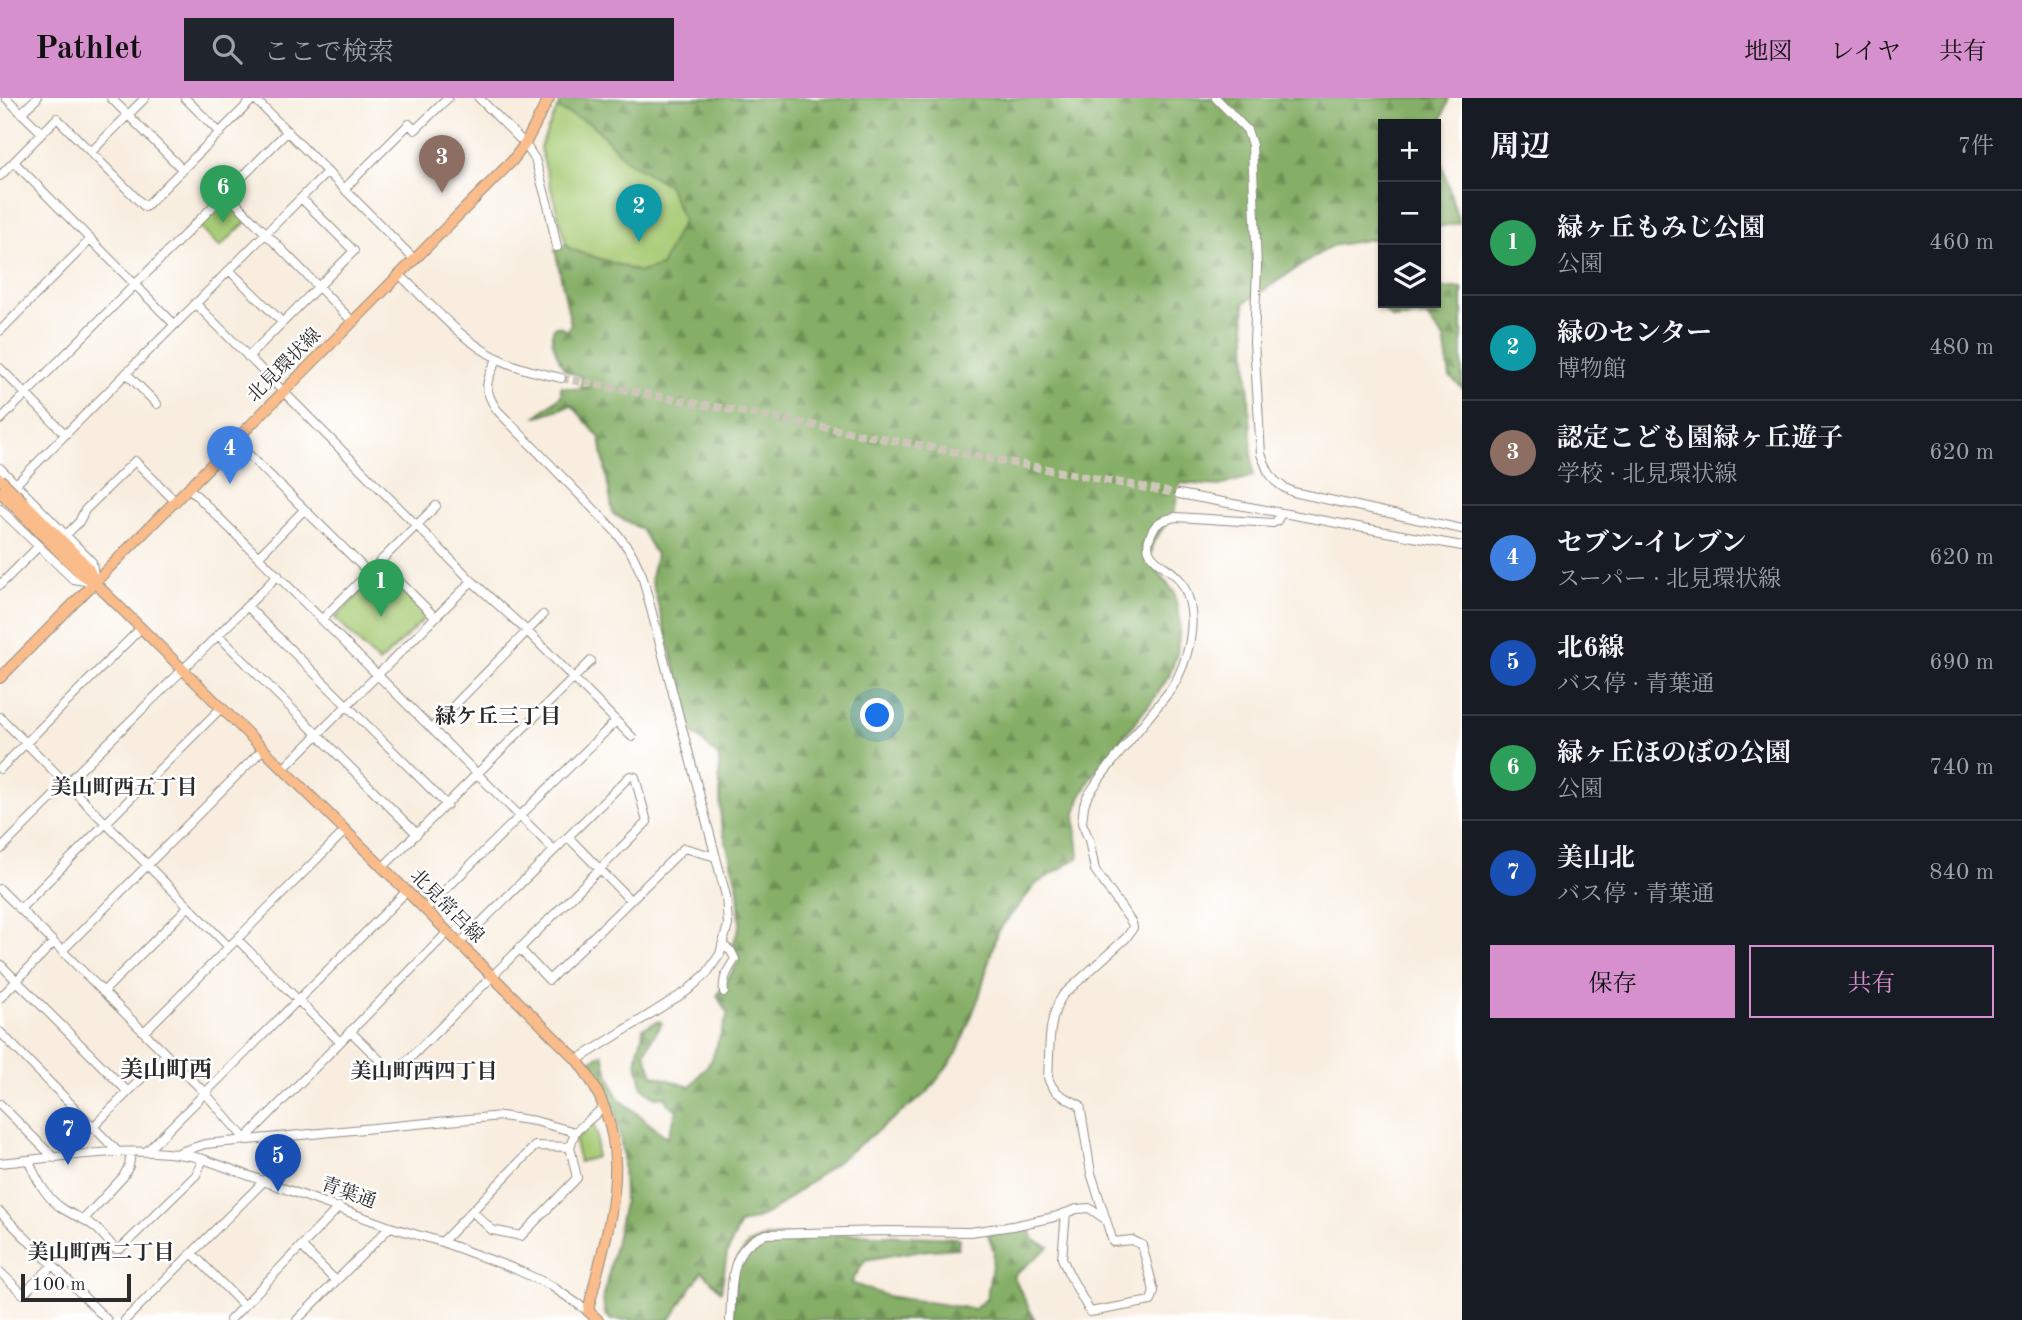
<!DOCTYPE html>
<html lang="ja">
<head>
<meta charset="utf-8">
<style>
	body { margin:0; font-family:"Old Standard TT","Noto Serif JP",serif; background:#20242c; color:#f1f3f6 }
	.controls { position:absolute; right:21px; top:21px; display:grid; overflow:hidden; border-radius:0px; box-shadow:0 2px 5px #0004 }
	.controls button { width:63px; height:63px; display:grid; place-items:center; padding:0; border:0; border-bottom:2px solid #363941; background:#171b24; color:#f1f3f6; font:35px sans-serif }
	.scale { position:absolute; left:21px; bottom:18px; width:110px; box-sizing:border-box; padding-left:7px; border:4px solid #2b2b2b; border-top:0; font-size:19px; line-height:24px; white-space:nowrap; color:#2b2b2b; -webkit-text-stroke:5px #fff; paint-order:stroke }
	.you { position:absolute; left:878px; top:618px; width:24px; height:24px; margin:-18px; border:5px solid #fff; border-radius:50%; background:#1a73e8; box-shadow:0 0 0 10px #1a73e833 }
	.badge { display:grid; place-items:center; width:46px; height:46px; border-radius:50%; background:#d690ce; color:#fff; font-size:23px; font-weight:700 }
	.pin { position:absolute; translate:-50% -58px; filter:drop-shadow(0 2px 4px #0008) }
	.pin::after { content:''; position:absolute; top:37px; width:24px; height:21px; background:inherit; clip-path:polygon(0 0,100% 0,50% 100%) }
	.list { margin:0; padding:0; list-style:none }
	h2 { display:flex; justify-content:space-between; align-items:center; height:91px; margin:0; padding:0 28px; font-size:30px }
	h2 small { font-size:23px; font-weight:400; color:#9ea1a6 }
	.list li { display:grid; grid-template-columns:46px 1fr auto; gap:21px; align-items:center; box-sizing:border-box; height:105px; padding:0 28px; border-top:2px solid #363941 }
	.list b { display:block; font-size:26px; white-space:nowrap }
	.list p { margin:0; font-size:23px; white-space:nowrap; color:#9ea1a6 }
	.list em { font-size:23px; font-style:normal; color:#9ea1a6 }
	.actions { display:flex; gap:14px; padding:21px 28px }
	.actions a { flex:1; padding:16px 0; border:2px solid #d690ce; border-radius:0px; text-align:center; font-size:24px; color:#d690ce }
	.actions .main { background:#d690ce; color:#111 }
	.icon { flex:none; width:38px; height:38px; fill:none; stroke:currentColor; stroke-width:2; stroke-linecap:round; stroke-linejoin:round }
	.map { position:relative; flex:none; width:1462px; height:1222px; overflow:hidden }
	header { display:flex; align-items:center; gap:42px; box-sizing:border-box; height:98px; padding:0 35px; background:#d690ce; color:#111 }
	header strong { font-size:33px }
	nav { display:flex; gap:38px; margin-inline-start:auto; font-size:24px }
	.search { width:490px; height:63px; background:#20242c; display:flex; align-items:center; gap:18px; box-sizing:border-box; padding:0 24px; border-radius:0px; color:#9ea1a6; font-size:26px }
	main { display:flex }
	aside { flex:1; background:#171b24 }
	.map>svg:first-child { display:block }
	.forest { fill:url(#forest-firs); stroke:#586d48; stroke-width:2 }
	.green { fill:#a7cb74; stroke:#697b50; stroke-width:2 }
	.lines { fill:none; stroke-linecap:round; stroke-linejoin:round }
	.minor-tunnel { stroke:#cfc6ba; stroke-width:8; stroke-dasharray:8 4; stroke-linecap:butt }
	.minor-casing { stroke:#928c84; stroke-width:10 }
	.major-casing { stroke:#928c84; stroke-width:12 }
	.minor { stroke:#fff; stroke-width:8 }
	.major { stroke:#f9bc8a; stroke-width:10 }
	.major-bridge-casing { stroke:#928c84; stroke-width:12; stroke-linecap:butt }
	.major-bridge { stroke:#f9bc8a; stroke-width:10 }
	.labels { text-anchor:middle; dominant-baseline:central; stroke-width:5; stroke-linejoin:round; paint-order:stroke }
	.street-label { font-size:19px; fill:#2b2b2b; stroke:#fff }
	.neighbourhood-label { font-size:21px; font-weight:bold; fill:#2b2b2b; stroke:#fff }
	.quarter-label { font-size:23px; font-weight:bold; fill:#2b2b2b; stroke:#fff }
</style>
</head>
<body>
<header>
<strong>Pathlet</strong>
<div class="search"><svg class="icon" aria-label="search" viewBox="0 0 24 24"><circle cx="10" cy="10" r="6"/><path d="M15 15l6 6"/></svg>ここで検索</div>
<nav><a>地図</a><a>レイヤ</a><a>共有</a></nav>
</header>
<main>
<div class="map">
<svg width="1462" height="1222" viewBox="0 0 1462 1222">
	<defs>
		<pattern id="forest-firs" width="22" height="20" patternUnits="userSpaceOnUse" patternTransform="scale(1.75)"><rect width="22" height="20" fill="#85af66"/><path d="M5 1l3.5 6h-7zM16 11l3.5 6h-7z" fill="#6d8f54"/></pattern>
	</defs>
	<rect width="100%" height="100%" fill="#fff"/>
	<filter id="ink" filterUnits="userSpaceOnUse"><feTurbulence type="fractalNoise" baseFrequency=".0143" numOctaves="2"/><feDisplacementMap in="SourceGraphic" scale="14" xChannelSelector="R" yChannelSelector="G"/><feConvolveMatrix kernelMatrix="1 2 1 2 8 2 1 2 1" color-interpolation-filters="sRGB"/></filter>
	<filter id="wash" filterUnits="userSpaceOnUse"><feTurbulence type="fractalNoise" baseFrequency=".00686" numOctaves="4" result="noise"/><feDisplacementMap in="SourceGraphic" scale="28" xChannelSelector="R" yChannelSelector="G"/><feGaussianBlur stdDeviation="1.57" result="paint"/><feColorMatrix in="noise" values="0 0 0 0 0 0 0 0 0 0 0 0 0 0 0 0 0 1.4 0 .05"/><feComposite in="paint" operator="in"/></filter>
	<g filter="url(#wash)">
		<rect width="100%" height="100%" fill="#f8edde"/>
		<path class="forest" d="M562,0H1449L1436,39V26H1383V139L1331,148L1244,205L1253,378L1219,388L1180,385L1174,414L1154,443L1149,463L1174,494L1180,525L1177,556L1169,578L1156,598L1093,677L1080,700L1075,719L1079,759L1036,786L997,834L979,899L957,955L928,994L775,1111L756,1121L740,1126L727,1155L721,1193L702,1173L670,1222H611L605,1216L603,1202L624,1105L623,1058L615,1009L591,962L603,956L607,973L618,1000L667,1040L677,1012L667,1005L666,998L654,999L642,989C641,979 636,967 637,959C638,949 643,941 643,930L659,923L662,925L651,942L645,955L653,977L690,989L711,963L728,916L717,898L739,863L733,847L740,826L738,790L721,725L719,659L692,634L651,480L656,457L641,431L613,416L600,340L572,307L535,319L561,298V289L580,291L582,279C577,277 569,275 565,272C562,270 552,244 552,240C551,235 553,233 555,228L561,229L567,233L571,227L555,151L566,147L571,151L640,174L661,168L668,87L627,63L592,26L557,11Z
			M1436,45L1459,125L1436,129Z
			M1436,188L1446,190H1462V290L1450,279L1444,241L1426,218L1393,221L1376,205L1380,196H1383V205H1436Z
			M1030,1131L1034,1142L1049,1149L1013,1178L1035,1222H732L737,1162L748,1146L765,1139L853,1136L959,1140L958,1150L917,1153L865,1162L851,1185L887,1198L974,1211L987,1200L994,1154L988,1136Z"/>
		<path class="green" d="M557,11L592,26L627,63L668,87L683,122L661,168L640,174L571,151L566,147L540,49Z
			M227,100L248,122L220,149L198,128Z
			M382,473L427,518L379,565L335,520Z
			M593,1024L597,1038L596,1059L579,1064L575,1043Z"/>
	</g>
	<g filter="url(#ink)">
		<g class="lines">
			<path class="minor-tunnel" d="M561,280L1179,396"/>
			<defs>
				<path id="minor" d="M6,0L42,35
					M111,0L183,72
					M185,0L220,35
					M254,0L415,162
					M479,0L525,46L535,61L549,111L557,149
					M1216,0L1247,32L1252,47L1257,169L1254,244L1261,356L1268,373L1275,383L1283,389L1293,394L1462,431
					M21,15L37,0
					M91,54L145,0
					M14,64L174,226
					M0,78L57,20L145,109L254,0
					M344,91L409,26L415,32L448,0
					M226,95L353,224
					M229,172L282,224
					M400,177C431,206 460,242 499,261C519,271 540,275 561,280
					M195,205L472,483L527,533L632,639
					M0,233L91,141
					M248,259L354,153L301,100
					M498,260C486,282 482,290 497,312L616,434L632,456L642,477L726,798L728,827L720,856L707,875L687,893L577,962
					M0,270L65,336
					M126,275L157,306
					M0,322L288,33
					M235,343L369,475
					M0,370L92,464L94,477
					M189,390L554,752
					M1179,396L1462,448
					M0,402L327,74
					M0,411L73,481L91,484
					M66,437L79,424L85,412L135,363L176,404
					M259,458L304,412
					M380,464L435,519
					M0,487L39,448
					M247,508L447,707
					M322,521L436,408
					M218,537L417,736
					M0,619L229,849
					M432,630L543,517
					M0,671L141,530
					M283,671L472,483
					M568,739L630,802
					M0,752C91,659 187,570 278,477
					M382,770L591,563
					M0,791L205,995L246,1042
					M20,811L221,610
					M425,812L616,623
					M237,841L340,944
					M722,847L731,853L735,861C728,872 722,880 724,894
					M519,850L549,882L684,750L716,759
					M62,853L263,651
					M0,866L128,994
					M103,894L188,809
					M0,900L53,845
					M350,933L394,976L647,724L635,679L630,678L459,846
					M0,934L119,1055
					M144,934L345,733
					M0,1006L54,1060
					M94,1028L166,956
					M246,1040L447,835
					M146,1054L406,794
					M180,1054L205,1046L501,1018L535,1023L575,1034L604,1009
					M29,1063C36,1081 46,1100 63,1111C74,1118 86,1121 96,1130C103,1136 109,1144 115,1151H120L196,1077L203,1061
					M0,1065C64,1059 140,1045 203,1061L390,1129L442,1144L515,1171L550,1187L588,1213
					M472,1113L492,1132L521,1138L577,1080L570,1049L575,1034
					M0,1114L107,1222
					M1066,1115L1062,1160L1068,1174L1090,1214L1151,1203L1154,1193L1142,1147L1132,1142L1113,1144L1091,1075L1080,1007C1066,1000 1052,996 1048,979C1050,952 1047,920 1063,897L1126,840L1133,830L1132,825L1095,772L1089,742L1082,725L1084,707L1087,699L1102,677L1172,590C1188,563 1198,526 1187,496C1185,491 1182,485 1179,481C1167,466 1139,461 1151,436C1156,423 1164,422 1176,419L1273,425L1277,423L1281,415
					M84,1121L123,1079L129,1068L131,1054
					M442,1144L535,1048L570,1049
					M301,1148L336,1183
					M192,1155L244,1208
					M0,1174L23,1196L53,1167
					M125,1222L265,1082
					M230,1222L339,1109
					M297,1222L390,1129
					M730,1222C733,1186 727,1150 766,1136L886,1133L970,1134L1013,1128L1054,1119L1077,1111L1089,1110L1105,1121"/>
				<path id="major" d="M23,403L87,468L95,485
					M16,410L80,475L95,485L141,530L577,962C642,1046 609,1121 588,1213L598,1222
					M0,580L512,63L525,46L549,0"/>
			</defs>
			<use href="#minor" class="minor-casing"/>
			<use href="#major" class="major-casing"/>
			<use href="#minor" class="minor"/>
			<use href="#major" class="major"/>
			<defs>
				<path id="major-bridge" d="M0,381L23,403
					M0,394L16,410"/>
			</defs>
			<use href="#major-bridge" class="major-bridge-casing"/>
			<use href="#major-bridge" class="major-bridge"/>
		</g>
	</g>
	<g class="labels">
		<g class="street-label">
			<text transform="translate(285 268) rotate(-45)">北見環状線</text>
			<text transform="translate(446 809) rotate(45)">北見常呂線</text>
			<text transform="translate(348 1096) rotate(20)">青葉通</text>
		</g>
		<g class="neighbourhood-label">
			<text x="498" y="619">緑ケ丘三丁目</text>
			<text x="124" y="690">美山町西五丁目</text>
			<text x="424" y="974">美山町西四丁目</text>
			<text x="101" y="1155">美山町西二丁目</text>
		</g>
		<g class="quarter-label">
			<text x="166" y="972">美山町西</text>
		</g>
	</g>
</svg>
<div class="controls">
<button>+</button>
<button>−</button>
<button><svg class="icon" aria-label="layers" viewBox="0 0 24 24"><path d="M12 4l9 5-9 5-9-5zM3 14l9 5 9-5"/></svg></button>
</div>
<div class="scale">100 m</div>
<div class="you"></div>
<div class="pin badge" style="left:381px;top:519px;background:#2e9e5b">1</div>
<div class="pin badge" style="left:639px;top:144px;background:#0f9aa8">2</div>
<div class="pin badge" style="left:442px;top:95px;background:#8d6e63">3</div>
<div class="pin badge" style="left:230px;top:386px;background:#3f7fe0">4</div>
<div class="pin badge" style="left:278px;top:1094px;background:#1a4fb4">5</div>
<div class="pin badge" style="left:223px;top:125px;background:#2e9e5b">6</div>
<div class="pin badge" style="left:68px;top:1067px;background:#1a4fb4">7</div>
</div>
<aside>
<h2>周辺<small>7件</small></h2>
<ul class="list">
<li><span class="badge" style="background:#2e9e5b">1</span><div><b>緑ヶ丘もみじ公園</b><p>公園</p></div><em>460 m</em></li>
<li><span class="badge" style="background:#0f9aa8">2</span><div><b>緑のセンター</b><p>博物館</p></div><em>480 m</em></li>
<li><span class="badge" style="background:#8d6e63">3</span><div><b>認定こども園緑ヶ丘遊子</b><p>学校 · 北見環状線</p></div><em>620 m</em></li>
<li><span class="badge" style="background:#3f7fe0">4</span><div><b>セブン-イレブン</b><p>スーパー · 北見環状線</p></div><em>620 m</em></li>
<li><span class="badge" style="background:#1a4fb4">5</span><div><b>北6線</b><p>バス停 · 青葉通</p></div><em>690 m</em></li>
<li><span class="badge" style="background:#2e9e5b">6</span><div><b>緑ヶ丘ほのぼの公園</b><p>公園</p></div><em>740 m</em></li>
<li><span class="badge" style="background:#1a4fb4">7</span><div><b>美山北</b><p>バス停 · 青葉通</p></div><em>840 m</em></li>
</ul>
<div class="actions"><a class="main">保存</a><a>共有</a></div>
</aside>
</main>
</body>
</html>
